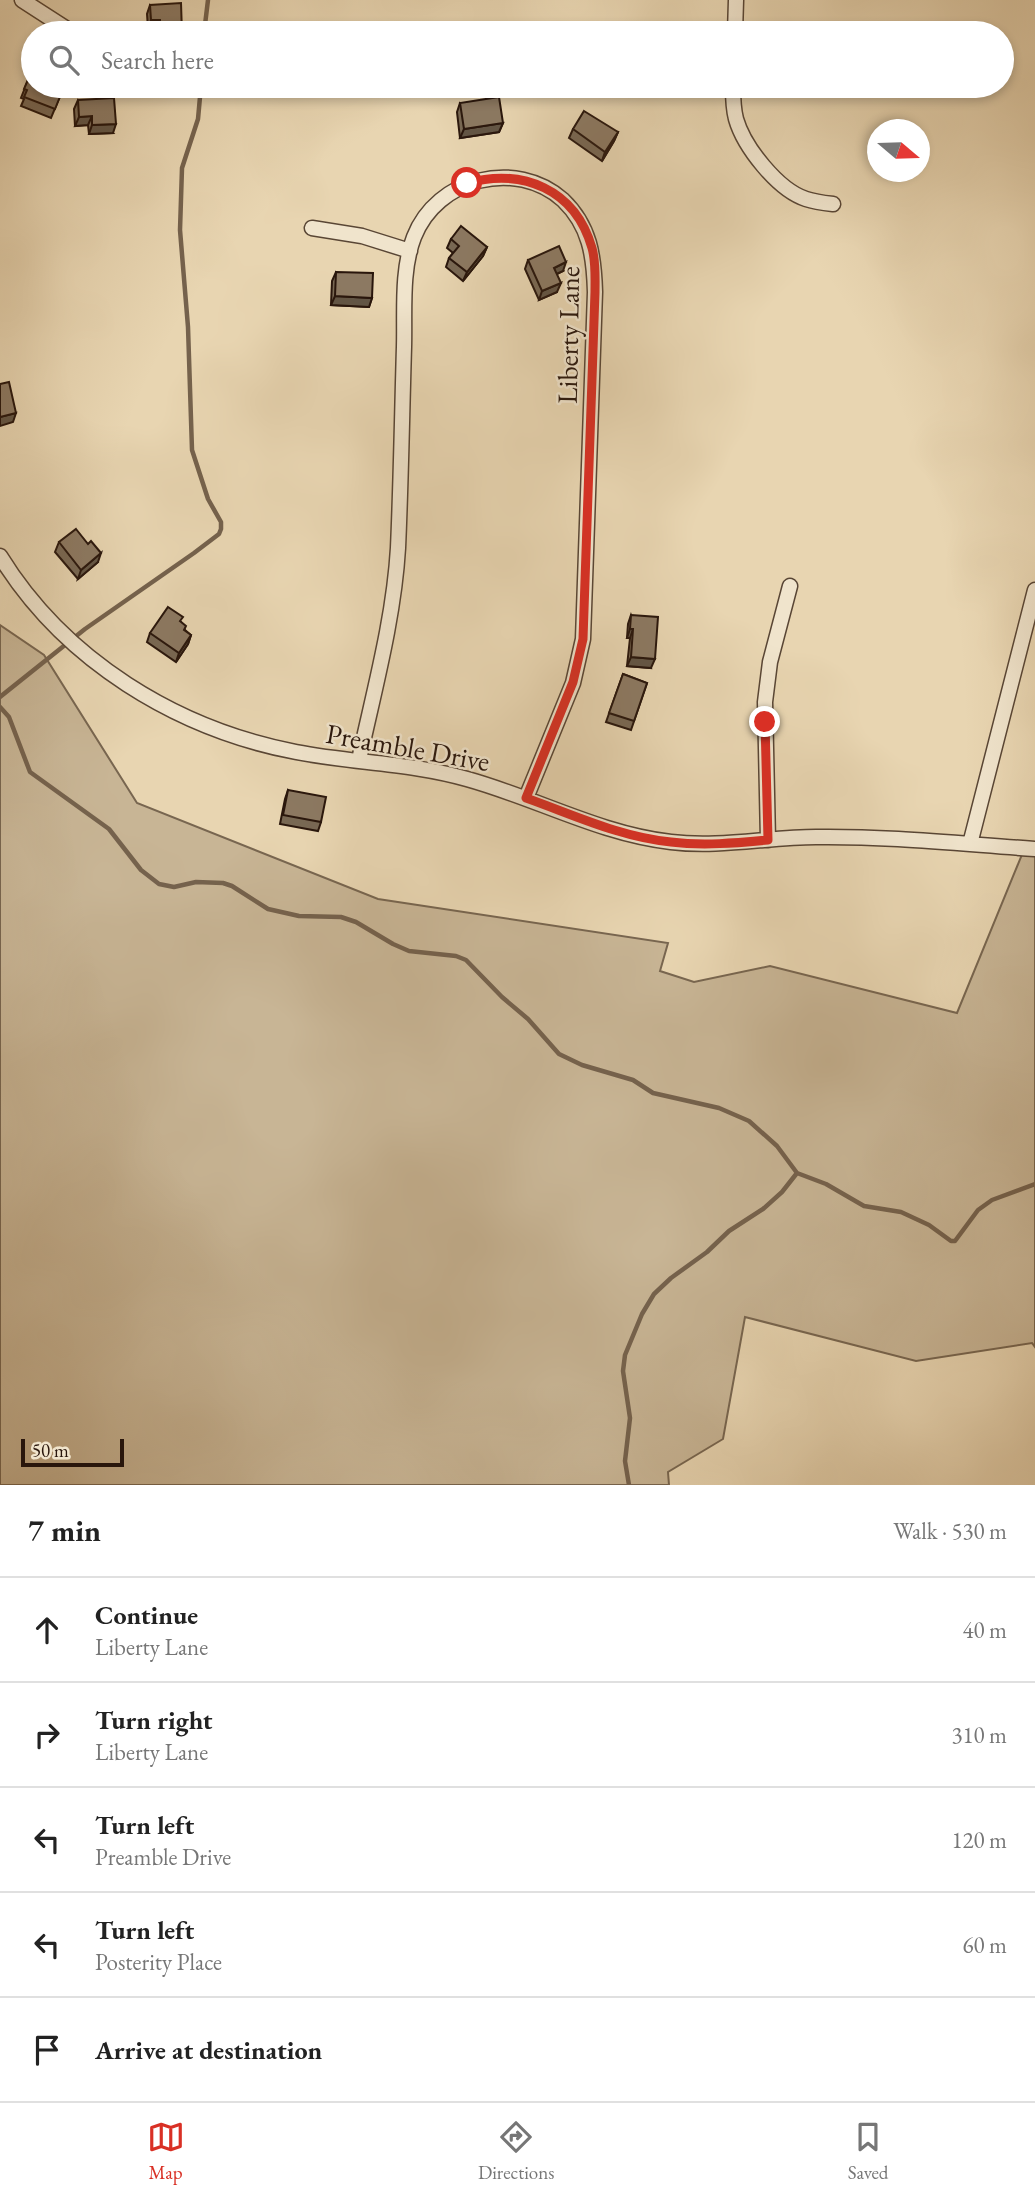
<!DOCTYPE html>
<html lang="en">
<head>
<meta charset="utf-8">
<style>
	body { margin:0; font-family:"EB Garamond",serif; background:#f2f2f2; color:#222 }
	.compass { position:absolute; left:867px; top:119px; width:63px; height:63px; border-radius:50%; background:#fff; box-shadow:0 4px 10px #0003; rotate:109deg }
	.scale { position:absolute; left:21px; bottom:18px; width:103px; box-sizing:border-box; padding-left:7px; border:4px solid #29160c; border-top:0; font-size:19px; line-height:24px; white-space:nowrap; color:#29160c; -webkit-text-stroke:5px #f0e4cc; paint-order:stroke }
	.stop { position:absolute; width:21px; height:21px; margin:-16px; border:5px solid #d93025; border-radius:50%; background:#fff }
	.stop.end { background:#d93025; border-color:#fff; box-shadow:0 2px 7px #0008 }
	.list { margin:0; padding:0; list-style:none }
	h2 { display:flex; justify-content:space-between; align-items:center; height:91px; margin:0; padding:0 28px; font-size:30px }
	h2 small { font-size:23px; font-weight:400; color:#767676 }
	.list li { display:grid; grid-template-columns:46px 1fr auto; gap:21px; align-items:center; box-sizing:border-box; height:105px; padding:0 28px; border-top:2px solid #e0e0e0 }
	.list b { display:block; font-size:26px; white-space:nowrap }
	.list p { margin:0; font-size:23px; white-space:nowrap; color:#767676 }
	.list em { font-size:23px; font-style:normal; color:#767676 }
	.icon { flex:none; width:38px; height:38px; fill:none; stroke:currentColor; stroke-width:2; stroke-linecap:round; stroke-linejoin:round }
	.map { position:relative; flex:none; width:1035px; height:1485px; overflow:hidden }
	.search { position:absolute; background:#fff; box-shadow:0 4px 10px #0003; left:21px; right:21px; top:21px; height:77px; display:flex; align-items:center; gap:18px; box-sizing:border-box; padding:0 24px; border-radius:38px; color:#767676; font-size:26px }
	.sheet { height:616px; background:#fff }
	nav { display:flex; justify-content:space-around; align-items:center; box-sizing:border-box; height:98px; border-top:2px solid #e0e0e0; background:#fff; font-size:19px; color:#767676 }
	nav a { display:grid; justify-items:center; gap:4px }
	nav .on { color:#d93025 }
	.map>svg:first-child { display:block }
	.green { fill:#c8b595; stroke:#786650; stroke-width:2 }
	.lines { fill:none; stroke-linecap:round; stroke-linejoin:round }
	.stream { stroke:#75624d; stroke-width:4.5 }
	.minor-casing { stroke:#594635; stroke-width:17 }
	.minor { stroke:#f0e4cc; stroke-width:14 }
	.wall { fill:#786854; stroke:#29160c; stroke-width:2 }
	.shaded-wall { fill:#625545; stroke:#29160c; stroke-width:2 }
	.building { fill:#8c7962; stroke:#29160c; stroke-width:2 }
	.route { stroke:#d93025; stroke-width:9 }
	.labels { text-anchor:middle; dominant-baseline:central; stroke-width:5; stroke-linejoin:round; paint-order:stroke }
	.street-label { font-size:28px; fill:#29160c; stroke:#f0e4cc }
</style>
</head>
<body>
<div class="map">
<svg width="1035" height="1485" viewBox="0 0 1035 1485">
	<rect width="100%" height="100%" fill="#e8d5b1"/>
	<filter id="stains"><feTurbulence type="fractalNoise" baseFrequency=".00286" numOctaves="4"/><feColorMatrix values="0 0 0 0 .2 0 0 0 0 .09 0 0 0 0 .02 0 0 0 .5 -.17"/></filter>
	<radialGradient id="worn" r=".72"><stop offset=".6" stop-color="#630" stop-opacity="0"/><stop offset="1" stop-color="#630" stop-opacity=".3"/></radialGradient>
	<path class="green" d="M0,625L44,655L137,803L378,899L668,943L660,971L694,982L770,966L957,1013L1023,852L1035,853V1347L1032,1343L916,1361L745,1317L723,1439L668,1472L669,1485H0Z"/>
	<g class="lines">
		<path class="stream" d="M204,33L208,0
			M0,697L85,629L194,553L219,534L221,529V522L208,499L192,450L188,327L180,230L182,168L198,119L201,86
			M0,707L9,717L30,772L109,829L141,870L159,884L174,887L196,882L223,883L232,886L268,909L299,916L341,917L356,922L393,944L409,951L456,956L466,960L502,997L528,1019L559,1054L582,1065L633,1080L653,1093L719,1108L749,1121L777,1146L797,1173L826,1184L864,1206L901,1212L929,1225L951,1241H955L978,1210L992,1200L1035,1184
			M629,1485L625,1461L630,1418L623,1371L625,1355L642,1314L654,1294L671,1278L707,1252L729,1231L763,1209L782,1192L797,1173"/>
		<defs>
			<path id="minor" d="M22,0L73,33
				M735,33L736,0
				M733,86C733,97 733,108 736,119C744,147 778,190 806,199C815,202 824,203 833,204
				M312,228L362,236L410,251
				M0,556C64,660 176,729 296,752C353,763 411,763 467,779C536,798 600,834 671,842C720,848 768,837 816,837C889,836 962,844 1035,849
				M359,760C374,691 394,618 398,548C401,481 402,414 404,347C405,312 401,270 414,237C437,178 516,158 563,200C590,226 594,256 595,292L583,639L573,683L526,798
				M768,840L765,702L770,662L790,586
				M970,844L1035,590"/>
		</defs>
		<use href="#minor" class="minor-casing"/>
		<use href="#minor" class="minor"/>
	</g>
	<path class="wall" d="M150,5L182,33H157V29H148L147,14Z
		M30,75L63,89L51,118L21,106L24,99L21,98Z
		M78,100L113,133L89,134L88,125L75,126L74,109Z
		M460,103L503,123L499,132L460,138L457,112Z
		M573,129L618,132L614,141L602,161L569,138Z
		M451,239L487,247L483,256L463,281L446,267L449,258L453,253L447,248Z
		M528,260L563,271L557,274V292L539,300L525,269Z
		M336,272L372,298L369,307L331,305L332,281Z
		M59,542L88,544L98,562L78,579L55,552Z
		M631,615L651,668L627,666L630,638H627L628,624Z
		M181,622L185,630L191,635L188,644L176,662L147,642L150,633Z
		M623,674L647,683L631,730L606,722Z
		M288,790L321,822L318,831L280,824L285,799Z"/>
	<path class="shaded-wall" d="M151,20H160L157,29H148Z
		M92,116L88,125L75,126L79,117Z
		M503,123L499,132L460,138L464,129Z
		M116,124L113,133L89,134L92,125Z
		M618,132L614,141L602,161L605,152Z
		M487,247L483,256L463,281L467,272Z
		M566,262L563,271L550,277L554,268Z
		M561,283L557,292L539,300L542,291Z
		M335,296L372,298L369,307L331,305Z
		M16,413L13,422L0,426V417Z
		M101,553L98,562L78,579L81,570Z
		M630,629H633L630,638H627Z
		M191,635L188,644L176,662L179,653Z
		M631,657L655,659L651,668L627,666Z"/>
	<path class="building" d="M181,3L182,33H160V20H151L150,5Z
		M30,75L33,77V86H55L63,89L55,109L24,97L27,90L24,89Z
		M499,97L503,123L464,129L460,103Z
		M114,98L116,124L92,125V116L79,117L78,100Z
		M584,111L618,132L605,152L573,129Z
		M461,226L487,247L467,272L449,258L459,246L451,239Z
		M559,246L566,262L554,268L561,283L542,291L528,260Z
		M336,272L373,273L372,298L335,296Z
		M9,382L16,413L0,417V384Z
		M76,529L88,544L91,541L101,553L81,570L59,542Z
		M168,607L183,617L180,621L186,626L184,630L191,635L179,653L150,633Z
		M631,615L658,617L655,659L631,657L633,629H630Z
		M623,674L647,683L634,721L609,713Z
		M288,790L326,797L321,822L283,815Z"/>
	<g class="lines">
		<path class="route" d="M467,183C523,168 575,189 592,248C596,262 595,278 595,292L583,639L573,682L526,798C574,815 620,837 671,842C703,846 736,843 768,840L765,722"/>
	</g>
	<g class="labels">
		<g class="street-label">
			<text transform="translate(568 335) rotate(-89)">Liberty Lane</text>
			<text transform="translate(408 747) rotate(10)">Preamble Drive</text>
		</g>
	</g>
	<rect width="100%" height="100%" filter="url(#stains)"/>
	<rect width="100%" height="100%" fill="url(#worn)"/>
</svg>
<svg class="compass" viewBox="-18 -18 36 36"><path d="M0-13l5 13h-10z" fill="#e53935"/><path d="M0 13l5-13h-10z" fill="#767676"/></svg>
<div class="scale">50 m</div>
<div class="stop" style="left:467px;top:183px"></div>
<div class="stop end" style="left:765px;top:722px"></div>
<div class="search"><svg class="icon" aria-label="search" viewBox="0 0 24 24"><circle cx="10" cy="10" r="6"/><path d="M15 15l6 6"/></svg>Search here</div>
</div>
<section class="sheet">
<h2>7 min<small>Walk · 530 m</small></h2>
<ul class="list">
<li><svg class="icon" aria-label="ahead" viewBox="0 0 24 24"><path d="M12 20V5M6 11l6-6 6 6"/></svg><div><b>Continue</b><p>Liberty Lane</p></div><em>40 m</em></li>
<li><svg class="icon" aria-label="right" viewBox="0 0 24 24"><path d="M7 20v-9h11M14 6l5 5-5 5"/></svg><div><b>Turn right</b><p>Liberty Lane</p></div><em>310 m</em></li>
<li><svg class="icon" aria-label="left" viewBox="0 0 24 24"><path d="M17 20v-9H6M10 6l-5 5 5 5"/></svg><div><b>Turn left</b><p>Preamble Drive</p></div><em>120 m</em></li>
<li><svg class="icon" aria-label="left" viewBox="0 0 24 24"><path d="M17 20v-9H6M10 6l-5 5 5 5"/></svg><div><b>Turn left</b><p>Posterity Place</p></div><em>60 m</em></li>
<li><svg class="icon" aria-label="arrive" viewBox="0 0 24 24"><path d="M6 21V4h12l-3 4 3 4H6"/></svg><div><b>Arrive at destination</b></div></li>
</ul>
</section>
<nav>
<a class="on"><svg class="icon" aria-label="map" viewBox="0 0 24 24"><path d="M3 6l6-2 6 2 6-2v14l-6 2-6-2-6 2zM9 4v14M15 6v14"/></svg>Map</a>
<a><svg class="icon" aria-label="directions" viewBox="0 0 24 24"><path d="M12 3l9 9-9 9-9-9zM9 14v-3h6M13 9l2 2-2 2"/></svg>Directions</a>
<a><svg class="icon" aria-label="saved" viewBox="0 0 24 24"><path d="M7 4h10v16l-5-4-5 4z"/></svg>Saved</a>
</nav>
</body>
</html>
